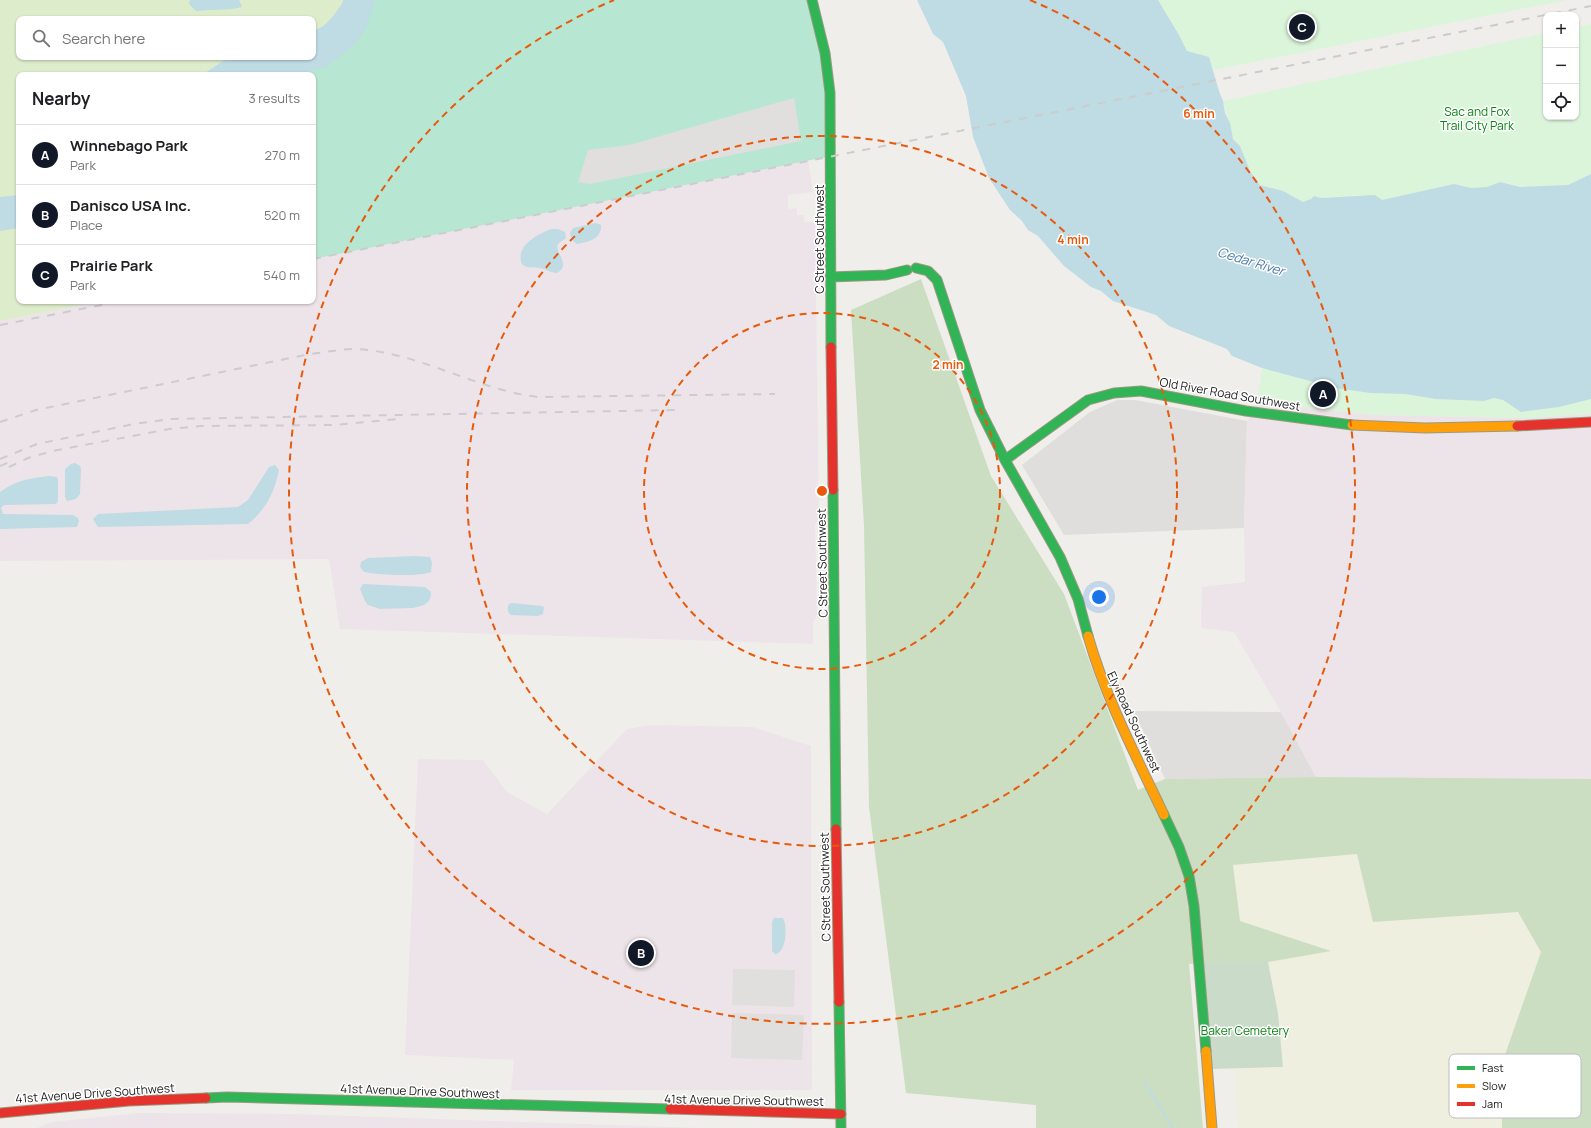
<!DOCTYPE html>
<html lang="en">
<head>
<meta charset="utf-8">
<style>
	body { margin:0; font-family:Manrope,sans-serif; background:#f2f2f2; color:#202124 }
	.controls { position:absolute; right:12px; top:12px; display:grid; overflow:hidden; border-radius:8px; box-shadow:0 1px 3px #0004 }
	.controls button { width:36px; height:36px; display:grid; place-items:center; padding:0; border:0; border-bottom:1px solid #e0e0e0; background:#fff; color:#202124; font:20px sans-serif }
	.you { position:absolute; left:1099px; top:597px; width:14px; height:14px; margin:-10px; border:3px solid #fff; border-radius:50%; background:#1a73e8; box-shadow:0 0 0 6px #1a73e833 }
	.badge { display:grid; place-items:center; width:26px; height:26px; border-radius:50%; background:#111827; color:#fff; font-size:13px; font-weight:700 }
	.pin { position:absolute; translate:-50% -50%; border:2px solid #fff; box-shadow:0 1px 4px #0006 }
	.list { margin:0; padding:0; list-style:none }
	h2 { display:flex; justify-content:space-between; align-items:center; height:52px; margin:0; padding:0 16px; font-size:17px }
	h2 small { font-size:13px; font-weight:400; color:#757577 }
	.list li { display:grid; grid-template-columns:26px 1fr auto; gap:12px; align-items:center; box-sizing:border-box; height:60px; padding:0 16px; border-top:1px solid #e0e0e0 }
	.list b { display:block; font-size:15px; white-space:nowrap }
	.list p { margin:0; font-size:13px; white-space:nowrap; color:#757577 }
	.list em { font-size:13px; font-style:normal; color:#757577 }
	.icon { flex:none; width:22px; height:22px; fill:none; stroke:currentColor; stroke-width:2; stroke-linecap:round; stroke-linejoin:round }
	.map { position:relative; flex:none; width:1591px; height:1128px; overflow:hidden }
	.search { position:absolute; background:#fff; box-shadow:0 1px 3px #0004; left:16px; top:16px; width:300px; height:44px; display:flex; align-items:center; gap:10px; box-sizing:border-box; padding:0 14px; border-radius:8px; color:#757577; font-size:15px }
	.panel { position:absolute; background:#fff; box-shadow:0 1px 3px #0004; left:16px; top:72px; width:300px; height:232px; border-radius:8px }
	.map>svg:first-child { display:block }
	.residential { fill:#dfdedc }
	.industrial { fill:#ede4e9 }
	.farmland { fill:#efefdf }
	.grass { fill:#ddeccb }
	.forest { fill:#cbdec1 }
	.cemetery { fill:#cadbca }
	.park { fill:#daf5da }
	.pitch { fill:#b7e6d2 }
	.parking { fill:#e0dfde }
	.water { fill:#bfdbe3 }
	.lines { fill:none; stroke-linecap:round; stroke-linejoin:round }
	.stream { stroke:#bfdbe3; stroke-width:2 }
	.fast-casing { stroke:#999a82; stroke-width:11 }
	.slow-casing { stroke:#999a82; stroke-width:11 }
	.jam-casing { stroke:#999a82; stroke-width:11 }
	.fast { stroke:#30b455; stroke-width:9 }
	.slow { stroke:#ff9f0a; stroke-width:9 }
	.jam { stroke:#e5322d; stroke-width:9 }
	.rail { stroke:#ccc; stroke-width:2; stroke-dasharray:8 8; stroke-linecap:butt }
	.ring { fill:none; stroke:#e8590c; stroke-width:2; stroke-dasharray:7 5 }
	.labels { text-anchor:middle; dominant-baseline:central; stroke-width:3; stroke-linejoin:round; paint-order:stroke }
	.park-label { font-size:12px; fill:#0c8416; stroke:#fff }
	.street-label { font-size:12px; fill:#222; stroke:#fff }
	.water-label { font-size:13px; font-style:italic; fill:#4a7aab; stroke:#fff }
	.key { fill:#fff; stroke:#bdbdbd; stroke-width:1 }
	.key-label { font-size:11px; fill:#222 }
	.centre { fill:#e8590c; stroke:#fff; stroke-width:2 }
	.ring-label { font-size:12px; text-anchor:middle; font-weight:bold; fill:#e8590c; stroke:#fff; stroke-width:3; stroke-linejoin:round; paint-order:stroke }
</style>
</head>
<body>
<div class="map">
<svg width="1591" height="1128" viewBox="0 0 1591 1128">
	<rect width="100%" height="100%" fill="#f0eeeb"/>
	<path class="residential" d="M1117,400H1135L1247,421L1244,528L1064,535L1022,465L1090,412Z
		M1134,711L1281,712L1316,777L1165,779Z"/>
	<path class="industrial" d="M808,160L813,192L788,195V209L797,208V215H804V222H815L819,516L815,525L817,615L813,622V644L340,629L329,559L0,561V321L101,301H313V259Z
		M1257,403L1378,415L1522,418L1591,414V779L1316,777L1281,712L1234,632L1201,628L1202,587L1245,582L1244,528L1247,421Z
		M650,725L753,727L811,746L812,1090H511L514,1060L405,1055L418,759L483,760L507,792L547,814L627,729Z
		M140,1113L292,1114L701,1128H37L51,1122Z"/>
	<path class="farmland" d="M1357,854L1373,922L1517,912L1541,952L1501,1066L1502,1128H1238L1234,1068L1283,1067L1278,1013L1268,962L1330,950L1240,921L1233,865Z"/>
	<path class="grass" d="M0,0H343V2C336,13 326,28 313,31V19H19V57H292L293,75H19V301H101L0,321Z"/>
	<path class="forest" d="M921,279L991,476L1064,594L1138,790L1165,779L1316,777L1591,779V1128H1502L1501,1066L1541,952L1518,912L1373,922L1357,854L1233,865L1240,921L1331,951L1268,962H1204L1189,964L1203,1128H1036V1105L906,1093L869,807L864,526L851,310Z"/>
	<path class="cemetery" d="M1204,962H1268L1278,1013L1283,1067L1212,1069Z"/>
	<path class="park" d="M1158,0H1567L1213,70L1209,57L1187,52L1179,35Z
		M1591,24V174L1568,185L1520,187L1500,182L1487,187L1471,188L1454,184L1382,200L1362,195L1321,198L1314,196L1311,199L1303,202L1270,187L1260,185L1245,161L1240,146L1233,139L1223,101L1546,33V117H1576V27Z
		M1262,368L1336,388L1370,393L1405,394L1436,399L1484,401L1494,398L1503,400L1521,412L1559,407L1591,399V414L1522,418L1378,415L1257,403Z"/>
	<path class="pitch" d="M343,0H812L823,43L831,156L313,259V75H293L313,57V31C326,28 336,13 343,2Z"/>
	<path class="parking" d="M794,98L801,141L590,184L578,182L588,150L629,145Z
		M733,969L795,970L794,1007L732,1005Z
		M732,1013L804,1015L802,1060L731,1058Z"/>
	<path class="water" d="M190,0H239L242,7C227,11 211,9 196,11L189,4Z
		M343,0H375L367,26L356,43L328,66L297,75H202L223,61L234,57H313V31C326,28 336,13 343,2Z
		M917,0H1158L1179,35L1187,51L1209,57L1219,91L1223,101L1225,113L1230,123L1233,139L1240,146L1250,171L1260,185L1283,191L1303,202L1311,199L1314,196L1321,198L1375,195L1382,200L1454,184L1471,188L1487,187L1500,182L1520,187L1568,185L1591,174V399L1559,407L1521,412L1503,400L1494,398L1484,401L1436,399L1405,394L1370,393L1336,388L1262,368L1232,356L1227,349L1169,326L1156,315L1113,301L1101,291L1091,287L1064,266L1038,236L1028,230L1022,221L1010,210L989,178L973,137L966,96L943,42L933,34Z
		M19,195V228L0,231V197Z
		M596,223L601,225C602,239 588,242 577,244L572,240L570,233L573,228Z
		M551,229H558L565,232L566,238C564,240 560,242 558,244C554,252 572,265 557,273C551,273 546,269 539,268C535,267 531,268 527,267C524,266 521,264 521,261C517,244 539,234 551,229Z
		M75,463L80,466L81,469L80,494L76,499L67,501L65,497V469L71,464Z
		M275,465L279,470C274,494 266,509 248,524L98,527L93,519L98,514L238,507L248,500L269,467Z
		M50,476L57,477L58,480V501L56,504L4,505L1,508L3,514L73,515L78,518L79,521L77,527L0,529V492C16,480 31,478 50,476Z
		M415,556L430,557L432,563L431,572C418,577 378,575 364,572L360,567L361,562L368,558Z
		M363,584L425,587L431,592V596L429,601L424,605L413,608L380,609L368,605L365,601L360,589Z
		M512,603L542,606L544,607L543,614L538,616L511,615C507,612 507,608 509,604Z
		M774,918H783C788,926 786,954 775,954L772,951V922Z"/>
	<g class="lines">
		<path class="stream" d="M1145,1083L1173,1128"/>
		<defs>
			<path id="fast" d="M812,0L825,53L830,93L831,347
				M916,268L928,271L937,280L980,410L1005,460L1060,557L1078,599L1088,636
				M830,277L886,275L907,270
				M1005,460L1088,400L1114,393L1141,391L1246,411L1352,425
				M833,490L836,829
				M1164,815L1179,847L1189,876L1194,906L1206,1051
				M839,1002L841,1128
				M206,1098L227,1097L670,1109"/>
			<path id="slow" d="M1352,425L1425,428L1517,426
				M1088,636C1106,699 1136,756 1164,815
				M1206,1051L1212,1128"/>
			<path id="jam" d="M831,347L833,490
				M1517,426L1591,422
				M836,829L839,1002
				M670,1109L841,1114
				M0,1113L129,1101L206,1098"/>
		</defs>
		<use href="#fast" class="fast-casing"/>
		<use href="#slow" class="slow-casing"/>
		<use href="#jam" class="jam-casing"/>
		<use href="#fast" class="fast"/>
		<use href="#slow" class="slow"/>
		<use href="#jam" class="jam"/>
		<path class="rail" d="M313,259L1591,6
			M0,325L122,301
			M0,422L36,410L310,354C329,352 349,347 368,350C427,357 479,390 538,397L775,394
			M0,459L37,444L134,424L171,419L677,410
			M0,466L14,460
			M9,467L28,458L53,451L169,429L201,426L335,425L399,419"/>
	</g>
	<g class="ring">
		<circle cx="822" cy="491" r="178"/>
		<circle cx="822" cy="491" r="355"/>
		<path d="M1030 0A533 533 0 1 1 614 0"/>
	</g>
	<g class="labels">
		<g class="park-label">
			<text x="1477" y="111">Sac and Fox<tspan x="1477" dy="14">Trail City Park</tspan></text>
			<text x="1245" y="1030">Baker Cemetery</text>
		</g>
		<g class="street-label">
			<text transform="translate(819 239) rotate(-90)">C Street Southwest</text>
			<text transform="translate(1230 394) rotate(10)">Old River Road Southwest</text>
			<text transform="translate(822 563) rotate(-91)">C Street Southwest</text>
			<text transform="translate(1134 722) rotate(65)">Ely Road Southwest</text>
			<text transform="translate(825 887) rotate(-91)">C Street Southwest</text>
			<text transform="translate(420 1091) rotate(2)">41st Avenue Drive Southwest</text>
			<text transform="translate(95 1093) rotate(-4)">41st Avenue Drive Southwest</text>
			<text transform="translate(744 1100) rotate(1)">41st Avenue Drive Southwest</text>
		</g>
		<g class="water-label">
			<text transform="translate(1251 261) rotate(17)">Cedar River</text>
		</g>
	</g>
	<rect x="1449" y="1054" width="132" height="64" rx="6" class="key"/>
	<rect x="1457" y="1066" width="18" height="4" fill="#30b455"/>
	<rect x="1457" y="1084" width="18" height="4" fill="#ff9f0a"/>
	<rect x="1457" y="1102" width="18" height="4" fill="#e5322d"/>
	<g class="key-label">
		<text x="1482" y="1072">Fast</text>
		<text x="1482" y="1090">Slow</text>
		<text x="1482" y="1108">Jam</text>
	</g>
	<circle cx="822" cy="491" r="6" class="centre"/>
	<g class="ring-label">
		<text x="1199" y="118">6 min</text>
		<text x="1073" y="244">4 min</text>
		<text x="948" y="369">2 min</text>
	</g>
</svg>
<div class="controls">
<button>+</button>
<button>−</button>
<button><svg class="icon" aria-label="locate" viewBox="0 0 24 24"><circle cx="12" cy="12" r="6"/><path d="M12 2v4M12 18v4M2 12h4M18 12h4"/></svg></button>
</div>
<div class="you"></div>
<div class="pin badge" style="left:1323px;top:394px">A</div>
<div class="pin badge" style="left:641px;top:953px">B</div>
<div class="pin badge" style="left:1302px;top:27px">C</div>
<div class="search"><svg class="icon" aria-label="search" viewBox="0 0 24 24"><circle cx="10" cy="10" r="6"/><path d="M15 15l6 6"/></svg>Search here</div>
<section class="panel">
<h2>Nearby<small>3 results</small></h2>
<ul class="list">
<li><span class="badge">A</span><div><b>Winnebago Park</b><p>Park</p></div><em>270 m</em></li>
<li><span class="badge">B</span><div><b>Danisco USA Inc.</b><p>Place</p></div><em>520 m</em></li>
<li><span class="badge">C</span><div><b>Prairie Park</b><p>Park</p></div><em>540 m</em></li>
</ul>
</section>
</div>
</body>
</html>
